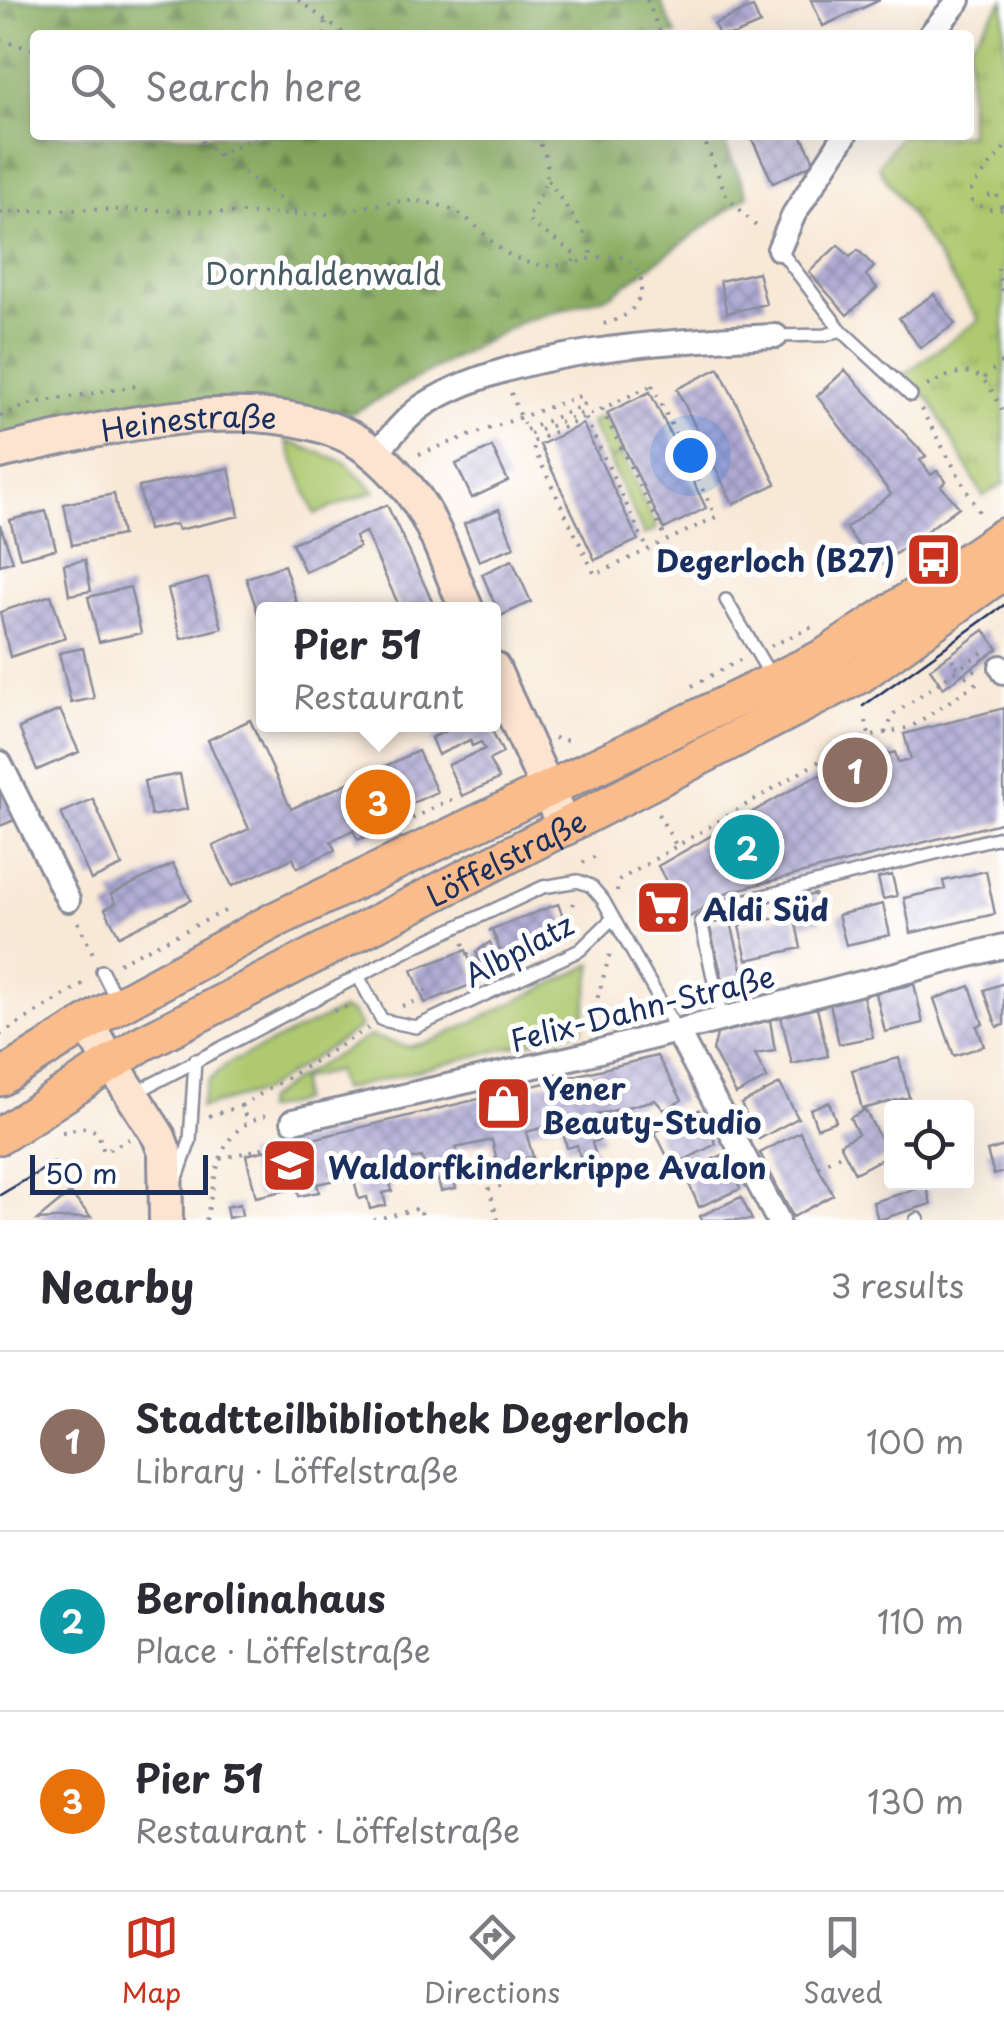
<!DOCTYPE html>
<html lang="en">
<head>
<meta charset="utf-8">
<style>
	body { margin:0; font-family:"Playpen Sans",sans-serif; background:#f7f7f7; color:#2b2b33 }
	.controls { position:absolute; right:30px; bottom:30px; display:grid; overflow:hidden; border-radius:10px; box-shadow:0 10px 40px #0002 }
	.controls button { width:90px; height:90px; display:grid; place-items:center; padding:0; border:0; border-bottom:2px solid #e1e1e2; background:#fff; color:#2b2b33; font:50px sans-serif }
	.scale { position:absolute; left:30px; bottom:25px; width:178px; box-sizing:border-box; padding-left:10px; border:5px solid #1b2f5e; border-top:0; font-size:28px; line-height:35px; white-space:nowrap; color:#1b2f5e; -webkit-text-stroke:8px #fff; paint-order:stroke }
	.you { position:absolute; left:690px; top:455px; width:35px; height:35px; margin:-25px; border:8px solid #fff; border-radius:50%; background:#1a73e8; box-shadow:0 0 0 15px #1a73e833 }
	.badge { display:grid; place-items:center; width:65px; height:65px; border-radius:50%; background:#c8321e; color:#fff; font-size:32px; font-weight:700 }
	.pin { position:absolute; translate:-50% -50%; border:5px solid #fff; box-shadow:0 2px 10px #0006 }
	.popup { position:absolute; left:256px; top:602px; width:245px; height:130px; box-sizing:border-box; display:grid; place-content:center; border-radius:10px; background:#fff; filter:drop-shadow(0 2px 8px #0005); font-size:32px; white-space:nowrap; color:#7c7c81 }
	.popup b { font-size:38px; color:#2b2b33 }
	.popup::after { content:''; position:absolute; left:50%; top:100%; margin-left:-20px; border:20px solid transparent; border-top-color:#fff }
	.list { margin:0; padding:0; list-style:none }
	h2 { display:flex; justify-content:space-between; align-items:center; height:130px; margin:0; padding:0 40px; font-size:42px }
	h2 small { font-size:32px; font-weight:400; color:#7c7c81 }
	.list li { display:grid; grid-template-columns:65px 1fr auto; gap:30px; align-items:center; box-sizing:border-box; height:180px; padding:0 40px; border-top:2px solid #e1e1e2 }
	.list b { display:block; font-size:38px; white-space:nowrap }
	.list p { margin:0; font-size:32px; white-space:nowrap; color:#7c7c81 }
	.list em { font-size:32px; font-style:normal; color:#7c7c81 }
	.icon { flex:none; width:55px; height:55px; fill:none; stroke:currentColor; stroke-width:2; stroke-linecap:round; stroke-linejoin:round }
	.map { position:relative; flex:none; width:1004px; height:1220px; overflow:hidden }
	.search { position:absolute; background:#fff; box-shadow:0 10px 40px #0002; left:30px; right:30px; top:30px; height:110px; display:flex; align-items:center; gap:25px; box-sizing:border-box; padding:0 35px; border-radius:10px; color:#7c7c81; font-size:38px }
	.sheet { height:670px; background:#fff }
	nav { display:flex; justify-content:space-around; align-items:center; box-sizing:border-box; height:140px; border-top:2px solid #e1e1e2; background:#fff; font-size:28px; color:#7c7c81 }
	nav a { display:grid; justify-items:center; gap:5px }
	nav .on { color:#c8321e }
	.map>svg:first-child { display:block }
	.green { fill:#aec96f; stroke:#647c66; stroke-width:2.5 }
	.forest { fill:url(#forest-firs); stroke:#526e60; stroke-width:2.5 }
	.park { fill:url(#park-tufts); stroke:#647c66; stroke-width:2.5 }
	.building { fill:url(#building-cross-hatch) }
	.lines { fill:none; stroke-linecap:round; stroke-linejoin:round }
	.lane-casing { stroke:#8a8c9a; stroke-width:16 }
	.street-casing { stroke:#8a8c9a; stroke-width:28 }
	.secondary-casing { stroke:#8a8c9a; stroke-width:38 }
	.primary-casing { stroke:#8a8c9a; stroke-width:40 }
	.path { stroke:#8a8c9a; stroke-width:4; stroke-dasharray:2.5 8; stroke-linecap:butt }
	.lane { stroke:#fff; stroke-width:11 }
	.street { stroke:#fff; stroke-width:22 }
	.secondary { stroke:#fde4d1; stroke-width:32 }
	.primary { stroke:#fabc8b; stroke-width:35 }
	.tram { stroke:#1b2f5e; stroke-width:2.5 }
	.path-bridge { stroke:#8a8c9a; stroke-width:4; stroke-dasharray:2.5 8; stroke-linecap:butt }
	.labels { text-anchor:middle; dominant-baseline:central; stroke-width:10; stroke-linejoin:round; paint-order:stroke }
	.park-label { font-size:30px; fill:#475d63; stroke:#fff }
	.street-label { font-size:30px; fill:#1b2f5e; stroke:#fff }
	.poi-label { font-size:30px; font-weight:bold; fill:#1b2f5e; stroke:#fff; text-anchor:start }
</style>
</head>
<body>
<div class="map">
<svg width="1004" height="1220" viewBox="0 0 1004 1220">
	<defs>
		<pattern id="forest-firs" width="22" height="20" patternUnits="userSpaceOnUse" patternTransform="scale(2.5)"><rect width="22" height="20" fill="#8aad62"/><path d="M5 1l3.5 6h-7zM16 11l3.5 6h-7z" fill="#708d54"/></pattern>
		<pattern id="park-tufts" width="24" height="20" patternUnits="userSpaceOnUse" patternTransform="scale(2.5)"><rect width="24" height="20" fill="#aec96f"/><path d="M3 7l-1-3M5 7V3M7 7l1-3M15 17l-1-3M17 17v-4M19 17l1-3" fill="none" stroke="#8da45e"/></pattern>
		<pattern id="building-cross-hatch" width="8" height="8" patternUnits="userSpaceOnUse" patternTransform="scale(2.5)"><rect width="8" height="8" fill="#b0aad4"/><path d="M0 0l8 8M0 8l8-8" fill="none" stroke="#8e8baf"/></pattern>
	</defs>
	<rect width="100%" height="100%" fill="#fff"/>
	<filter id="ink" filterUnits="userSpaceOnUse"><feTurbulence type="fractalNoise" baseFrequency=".01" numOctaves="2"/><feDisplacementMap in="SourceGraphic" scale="20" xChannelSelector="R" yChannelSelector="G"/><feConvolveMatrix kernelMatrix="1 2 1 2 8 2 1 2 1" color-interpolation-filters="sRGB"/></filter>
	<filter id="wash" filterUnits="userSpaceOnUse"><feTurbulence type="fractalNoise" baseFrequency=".0048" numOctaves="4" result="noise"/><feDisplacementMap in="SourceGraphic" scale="40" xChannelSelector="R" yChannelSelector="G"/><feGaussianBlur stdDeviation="2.25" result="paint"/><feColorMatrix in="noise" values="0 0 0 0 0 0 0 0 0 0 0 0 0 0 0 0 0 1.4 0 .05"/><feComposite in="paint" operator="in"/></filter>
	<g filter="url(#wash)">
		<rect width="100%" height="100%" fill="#f8e8d6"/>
		<path class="green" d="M286,441L345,462L375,491L315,514Z
			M622,454L657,529L644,535L609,460Z
			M593,964L582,1029L341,1090L336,1071L300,1079L301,1101L264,1110L265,1101L293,1080L370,1036L409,1047L438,1039Z
			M341,1010L352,1012L361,1027L263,1091L200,1108L208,1082L227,1064Z"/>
		<path class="forest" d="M0,0H660L676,35H35V135H721L748,195L611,295L521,322L353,413L240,401L135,404L0,443Z"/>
		<path class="park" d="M1004,0V484L983,496L930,400L903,375L979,320L878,166L901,135H969V45Z
			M603,415L622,454L609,460L590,422Z"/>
		<g id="blocks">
			<path class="building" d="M811,0H880L823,26Z
				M753,7L760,24L734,35H719L714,24Z
				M750,135H801L815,163L773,183Z
				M838,245L850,257L858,250L874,267L866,275L877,288L847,315L809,272Z
				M758,272L766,304L727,313L720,281Z
				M934,294L955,324L920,348L899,318Z
				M719,368L776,484L733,504L677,389Z
				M845,370L926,456L920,460L931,475L937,471L946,481L941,486L959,507L875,569L846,528L891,494L817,396Z
				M650,392L706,508L664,529L607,413Z
				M583,424L638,540L595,560L540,445Z
				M492,447L508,481L472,498L456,464Z
				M229,468L239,516L178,530L176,524L148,530L139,487Z
				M114,494L122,535L72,545L64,504Z
				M387,505L410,553L436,610H401L365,532L355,537L359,547L305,572L292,543Z
				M499,509L514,547L479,561L464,524Z
				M46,511L56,549L20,558L10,520Z
				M0,525L13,561L0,565Z
				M85,560L91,591L69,595L64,564Z
				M512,560L531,602L500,616L482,574Z
				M284,565L298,607L263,610L262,625L246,578Z
				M208,578L222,628L181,639L168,589Z
				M130,587L141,633L99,642L88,597Z
				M51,595L65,638L10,657L0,612Z
				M984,630L998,649L943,688L930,669Z
				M83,648L94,698L71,703L59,653Z
				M1004,708V822L728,892L665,933L650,907L673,894L658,866L812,778L895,752L898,762L911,759L904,734Z
				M60,710L79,752L37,770L19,728Z
				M250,720L291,809L418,751L437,792L392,812L397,823L358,840L353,830L331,841L335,850L297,868L293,858L232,886L213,846L249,829L208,740Z
				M461,724H489L503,753L489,760L499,779L462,796L448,765L485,749L481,742L472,746L470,740L438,755L431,738Z
				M180,774L187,809L151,816L144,781Z
				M0,778L17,819L0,826Z
				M93,799L122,866L91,880L61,813Z
				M173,864L191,900L119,936L105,909L116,903L111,894Z
				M986,871L995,914L911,933L904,898L945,889L943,881Z
				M892,875L897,896L883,899L878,878Z
				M815,894L821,921L801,925L795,899Z
				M558,904L571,936L504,962L492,929Z
				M883,904L890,935L846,945L838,915Z
				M794,914L801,948L747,960L739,926Z
				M730,919L746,984L725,989L709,924Z
				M490,942L497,961L481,967L476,952Z
				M466,950L478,982L425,1003L412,970Z
				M1004,983V1025L997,1027L984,990Z
				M914,984L923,1023L885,1032L876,993Z
				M970,986L983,1024L977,1026L984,1046L954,1056L934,999Z
				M863,996L873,1037L839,1044L830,1003Z
				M817,1008L828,1056L792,1064L781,1016Z
				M770,1020L775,1051L755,1054L767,1078L736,1094L713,1051L717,1034Z
				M657,1056L682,1100L664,1110L655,1100L596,1115L602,1139L592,1142L595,1153L580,1157L577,1145L567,1148L561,1123L526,1132L533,1157L523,1159L526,1171L511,1175L508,1163L498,1165L492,1140L456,1148L462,1174L453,1176L456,1188L441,1191L438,1180L428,1182L422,1157L386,1165L392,1191L383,1193L386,1205L370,1209L367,1197L359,1199L353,1176L317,1184L319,1192L299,1196L297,1188L256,1197L246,1155Z
				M899,1058L909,1097L862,1109L852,1070Z
				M780,1084L798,1118L759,1139L741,1104Z
				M829,1102L836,1121L817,1128L810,1109Z
				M699,1110L716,1144L672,1166L655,1132Z
				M865,1110L889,1155L855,1173L840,1144L858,1134L850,1118Z
				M800,1132L833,1195L793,1217L760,1153Z
				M1004,1146V1172L994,1175L987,1151Z
				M725,1154L740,1189L699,1207L684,1172Z
				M926,1186L931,1204L878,1220L873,1202Z
				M70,1193L91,1217L37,1220Z
				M741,1197L752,1220H702L700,1216Z
				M240,1204L242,1215L228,1218L226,1207Z"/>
		</g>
	</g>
	<g filter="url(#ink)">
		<use href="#blocks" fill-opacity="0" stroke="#8a8c9a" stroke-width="2.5"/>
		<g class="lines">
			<defs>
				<path id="lane" d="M779,249L841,330L911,395
					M776,336L826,335L841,330
					M726,600L772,678
					M102,971L117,1001
					M358,976L382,1020L416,1027L580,950L612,919
					M722,1019L701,921L723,906L1004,836
					M135,1093L420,944L543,887L578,881L591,886L603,900L677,1031
					M177,1178L190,1141L195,1060
					M916,1220L918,1219"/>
				<path id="street" d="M930,35L959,0
					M779,249L794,214L845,135
					M375,454C390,438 406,417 424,405C511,349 675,340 776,336
					M1001,667L1004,672
					M0,763L68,900
					M677,1031L778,1220
					M293,1121L588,1054L1004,946"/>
				<g id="secondary">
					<path id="s1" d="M0,452C98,429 244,392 341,433C368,444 393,468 411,492C436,524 450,572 467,610"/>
					<path d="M493,668L565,829"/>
					<path d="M86,1023L159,1137L165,1153L166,1220"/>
				</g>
				<g id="primary">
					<path d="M0,1078L104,1013L273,921L824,657L1004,536"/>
					<path id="s2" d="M0,1136L141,1044L860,675L1004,571"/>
				</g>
			</defs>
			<use href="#lane" class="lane-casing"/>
			<use href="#street" class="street-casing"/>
			<use href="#secondary" class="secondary-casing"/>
			<use href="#primary" class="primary-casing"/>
			<path class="path" d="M298,0L346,35
				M647,0L661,35
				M324,35L326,21
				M0,40L35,50
				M193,135L297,212
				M535,135C558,171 545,185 527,220L576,255L573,262
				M702,135L727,197L761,231
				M1004,148L971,189L972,201L985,209H1004
				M216,156L258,135
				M548,180L590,242L591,257
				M988,196L996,193L1004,213
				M0,213C104,205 206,213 310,215C348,215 383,197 423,202C479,210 480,243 518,259C531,265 548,267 562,265C588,262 631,240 641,280C643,289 639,301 633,308C625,318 611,322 600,325
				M1004,261L997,266L1004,298
				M984,378L1004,360
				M652,385L716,517L595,575L531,443Z
				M927,386C972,361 984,370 1004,415
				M511,393L526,430
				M602,409L666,539
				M921,409L982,517
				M0,416L33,403L137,386
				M419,454L580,396L584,405L526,430L528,435L583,413L648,550
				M771,646L812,627
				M952,659L956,665
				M965,677L977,669
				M692,686L740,660
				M866,721L869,735
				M885,733L894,714L984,651
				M554,738L573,742
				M658,814L676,845
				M384,833L449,800H456
				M583,863L599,854
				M617,891L618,881L855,740L911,727L983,679
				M78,922L95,958
				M490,929L507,963
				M569,935L566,930L574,902
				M463,943L480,979
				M119,963L227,910
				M482,975L502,960
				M402,1006L426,998L425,983
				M334,1011L352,1005
				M589,1028L611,950
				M0,1035L89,980
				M241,1106L369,1028
				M209,1116L241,1106L247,1120
				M62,1132C76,1131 81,1122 98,1133L104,1152L129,1139
				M220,1159L282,1143
				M818,1166L844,1153
				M206,1220C217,1175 216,1125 270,1115
				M373,1220L420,1208L423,1220
				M498,1220L489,1189L585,1164"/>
			<use href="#lane" class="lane"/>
			<use href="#street" class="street"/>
			<use href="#secondary" class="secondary"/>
			<use href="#primary" class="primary"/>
			<path class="tram" d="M863,706L1004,605
				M0,1195L54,1163"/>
			<path class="path-bridge" d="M956,665L963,674"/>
		</g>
	</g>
	<defs>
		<symbol id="bus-square" viewBox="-11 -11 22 22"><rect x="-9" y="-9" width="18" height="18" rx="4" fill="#c8321e" stroke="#fff"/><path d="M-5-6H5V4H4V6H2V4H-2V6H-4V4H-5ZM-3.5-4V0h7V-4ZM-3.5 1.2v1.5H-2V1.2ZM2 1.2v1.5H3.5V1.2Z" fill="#fff"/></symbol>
		<symbol id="supermarket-square" viewBox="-11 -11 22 22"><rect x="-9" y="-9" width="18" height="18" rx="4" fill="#c8321e" stroke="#fff"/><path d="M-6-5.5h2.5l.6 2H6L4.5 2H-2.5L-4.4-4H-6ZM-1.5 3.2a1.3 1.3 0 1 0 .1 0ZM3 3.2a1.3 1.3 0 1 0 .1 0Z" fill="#fff"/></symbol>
		<symbol id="shop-square" viewBox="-11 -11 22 22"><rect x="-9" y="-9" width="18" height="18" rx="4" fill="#c8321e" stroke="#fff"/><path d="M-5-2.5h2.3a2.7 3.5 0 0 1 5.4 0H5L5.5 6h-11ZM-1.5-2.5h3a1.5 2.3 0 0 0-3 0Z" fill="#fff"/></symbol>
		<symbol id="school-square" viewBox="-11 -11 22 22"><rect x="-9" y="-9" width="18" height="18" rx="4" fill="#c8321e" stroke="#fff"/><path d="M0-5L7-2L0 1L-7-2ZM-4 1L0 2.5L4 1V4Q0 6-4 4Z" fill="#fff"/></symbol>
	</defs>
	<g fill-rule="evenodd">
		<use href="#bus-square" x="902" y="528" width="63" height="63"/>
		<use href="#supermarket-square" x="632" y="876" width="63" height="63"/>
		<use href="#shop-square" x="472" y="1072" width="63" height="63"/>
		<use href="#school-square" x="258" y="1134" width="63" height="63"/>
	</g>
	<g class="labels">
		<g class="park-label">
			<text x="323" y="272">Dornhaldenwald</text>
		</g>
		<g class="street-label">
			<text stroke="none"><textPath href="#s1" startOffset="192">Heinestraße</textPath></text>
			<text stroke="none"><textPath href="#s2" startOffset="578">Löffelstraße</textPath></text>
			<text transform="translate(518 949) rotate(-28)">Albplatz</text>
			<text transform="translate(642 1007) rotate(-14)">Felix-Dahn-Straße</text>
		</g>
		<g class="poi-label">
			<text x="895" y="559" text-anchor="end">Degerloch (B27)</text>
			<text x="703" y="908">Aldi Süd</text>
			<text x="542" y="1087">Yener<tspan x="542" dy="34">Beauty-Studio</tspan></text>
			<text x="328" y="1166">Waldorfkinderkrippe Avalon</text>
		</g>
	</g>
</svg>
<div class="controls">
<button><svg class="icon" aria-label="locate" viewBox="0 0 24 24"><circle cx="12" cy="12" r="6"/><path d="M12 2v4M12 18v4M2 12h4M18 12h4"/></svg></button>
</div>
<div class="scale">50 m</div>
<div class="you"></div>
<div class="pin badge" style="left:855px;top:770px;background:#8d6e63">1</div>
<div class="pin badge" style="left:747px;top:847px;background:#0f9aa8">2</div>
<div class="pin badge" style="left:378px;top:802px;background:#e8710a">3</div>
<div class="popup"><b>Pier 51</b>Restaurant</div>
<div class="search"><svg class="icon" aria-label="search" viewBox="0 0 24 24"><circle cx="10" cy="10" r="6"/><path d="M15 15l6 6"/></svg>Search here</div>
</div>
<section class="sheet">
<h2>Nearby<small>3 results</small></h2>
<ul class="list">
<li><span class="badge" style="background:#8d6e63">1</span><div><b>Stadtteilbibliothek Degerloch</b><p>Library · Löffelstraße</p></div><em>100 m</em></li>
<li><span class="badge" style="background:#0f9aa8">2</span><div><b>Berolinahaus</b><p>Place · Löffelstraße</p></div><em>110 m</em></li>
<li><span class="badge" style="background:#e8710a">3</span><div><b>Pier 51</b><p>Restaurant · Löffelstraße</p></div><em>130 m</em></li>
</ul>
</section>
<nav>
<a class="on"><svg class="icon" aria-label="map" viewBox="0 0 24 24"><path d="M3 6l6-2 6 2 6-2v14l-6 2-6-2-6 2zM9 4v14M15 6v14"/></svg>Map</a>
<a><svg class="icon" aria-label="directions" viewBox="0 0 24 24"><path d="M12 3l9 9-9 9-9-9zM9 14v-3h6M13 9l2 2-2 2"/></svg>Directions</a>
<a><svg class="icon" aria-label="saved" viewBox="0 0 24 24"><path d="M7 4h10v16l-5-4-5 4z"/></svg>Saved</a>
</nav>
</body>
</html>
